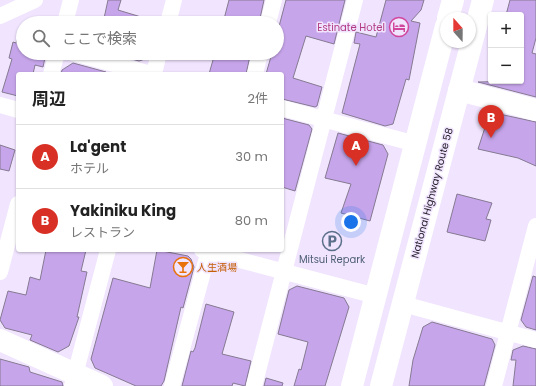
<!DOCTYPE html>
<html lang="ja">
<head>
<meta charset="utf-8">
<style>
	body { margin:0; font-family:Poppins,"Noto Sans JP",sans-serif; background:#f2f2f2; color:#222 }
	.controls { position:absolute; right:12px; top:12px; display:grid; overflow:hidden; border-radius:4px; box-shadow:0 1px 3px #0004 }
	.controls button { width:36px; height:36px; display:grid; place-items:center; padding:0; border:0; border-bottom:1px solid #e0e0e0; background:#fff; color:#222; font:20px sans-serif }
	.compass { position:absolute; left:440px; top:12px; width:36px; height:36px; border-radius:50%; background:#fff; box-shadow:0 1px 3px #0004; rotate:339deg }
	.you { position:absolute; left:351px; top:222px; width:14px; height:14px; margin:-10px; border:3px solid #fff; border-radius:50%; background:#1a73e8; box-shadow:0 0 0 6px #1a73e833 }
	.badge { display:grid; place-items:center; width:26px; height:26px; border-radius:50%; background:#d93025; color:#fff; font-size:13px; font-weight:700 }
	.pin { position:absolute; translate:-50% -33px; filter:drop-shadow(0 1px 2px #0008) }
	.pin::after { content:''; position:absolute; top:21px; width:14px; height:12px; background:inherit; clip-path:polygon(0 0,100% 0,50% 100%) }
	.list { margin:0; padding:0; list-style:none }
	h2 { display:flex; justify-content:space-between; align-items:center; height:52px; margin:0; padding:0 16px; font-size:17px }
	h2 small { font-size:13px; font-weight:400; color:#767676 }
	.list li { display:grid; grid-template-columns:26px 1fr auto; gap:12px; align-items:center; box-sizing:border-box; height:64px; padding:0 16px; border-top:1px solid #e0e0e0 }
	.list b { display:block; font-size:15px; white-space:nowrap }
	.list p { margin:0; font-size:13px; white-space:nowrap; color:#767676 }
	.list em { font-size:13px; font-style:normal; color:#767676 }
	.icon { flex:none; width:22px; height:22px; fill:none; stroke:currentColor; stroke-width:2; stroke-linecap:round; stroke-linejoin:round }
	.map { position:relative; flex:none; width:536px; height:386px; overflow:hidden }
	.search { position:absolute; background:#fff; box-shadow:0 1px 3px #0004; left:16px; top:16px; width:268px; height:44px; display:flex; align-items:center; gap:10px; box-sizing:border-box; padding:0 14px; border-radius:22px; color:#767676; font-size:15px }
	.panel { position:absolute; background:#fff; box-shadow:0 1px 3px #0004; left:16px; top:72px; width:268px; height:180px; border-radius:4px }
	.map>svg:first-child { display:block }
	.building { fill:#c7a5eb; stroke:#857a92 }
	.lines { fill:none; stroke-linecap:round; stroke-linejoin:round }
	.street { stroke:#fff; stroke-width:16 }
	.secondary { stroke:#fff; stroke-width:22 }
	.highway { stroke:#fff; stroke-width:22 }
	.labels { text-anchor:middle; dominant-baseline:central; stroke-width:3; stroke-linejoin:round; paint-order:stroke }
	.hotel-label { font-size:10px; fill:#b23c85; stroke:#f0e4fe; text-anchor:end }
	.street-label { font-size:10px; fill:#29242e; stroke:#f0e4fe }
	.service-label { font-size:10px; fill:#4e5e75; stroke:#f0e4fe }
	.food-label { font-size:10px; fill:#c56008; stroke:#f0e4fe; text-anchor:start }
</style>
</head>
<body>
<div class="map">
<svg width="536" height="386" viewBox="0 0 536 386">
	<rect width="100%" height="100%" fill="#f0e4fe"/>
	<path class="building" d="M108,0H121L118,10L151,20V23H103Z
		M229,0H264L259,23H238L224,19Z
		M286,0H345L334,44L306,36L293,78L322,87L317,106L315,107L282,99V74H266L272,53H277V34Z
		M386,0H424L421,10L411,21L420,23L409,80L406,79L393,124L385,126L342,113L360,44L354,43L356,32L376,37Z
		M510,0H536V38L532,53L536,54V97L478,82L521,81V15H506Z
		M20,31H23V53H46L43,67L35,65L33,74H18V96L2,92L12,59L9,58L13,42L16,43Z
		M110,53H149L148,58L139,61Z
		M215,53H235L250,56L246,74H209Z
		M73,63L106,72L105,74H61L62,70Z
		M490,112L536,122V166L518,158L478,149Z
		M282,118L309,125L312,129L295,191L282,187Z
		M338,133L383,145L388,154L370,221L341,213L351,184L325,178Z
		M0,145L15,150L9,171L0,169Z
		M457,194L492,203L486,219L491,220L485,241L447,232Z
		M46,250H86L81,271L87,272L77,317H79L69,346L58,352L30,340L32,335L5,328L0,320L8,291L26,295L30,277L40,280Z
		M157,250L188,256L191,259L194,267L183,308L181,307L164,381L161,386H136L95,368L91,359L113,278L150,288Z
		M533,276L536,277V330L526,327L521,320Z
		M297,286L344,298L349,307L325,386H294L299,369L301,370L308,342L278,334L289,290Z
		M206,304L234,312L222,354L251,361L245,386L233,383L232,386H182L191,351L193,352L195,348Z
		M432,322L492,339L495,345L484,386H409L413,360L423,327Z
		M523,346L536,349V386H513L516,360H511L513,350Z
		M0,359L29,367L30,372L62,382L63,386H0Z
		M266,378L283,383L282,386H264Z"/>
	<g class="lines">
		<path class="street" d="M0,16L35,0
			M65,23L71,0
			M168,23L174,0
			M268,23L274,0
			M73,53L151,74
			M51,74L57,53
			M154,74L159,53
			M255,74L260,53
			M0,105L18,110
			M282,108L416,144
			M202,250L376,296
			M0,272L18,204
			M403,304L536,340
			M72,386L108,250
			M172,386L209,250
			M254,386L355,0
			M494,386L536,226"/>
		<path class="secondary" d="M459,90L536,110
			M0,340L102,386"/>
		<path class="highway" d="M448,18L453,0
			M352,386L446,26
			M381,386L483,0"/>
	</g>
	<defs>
		<symbol id="hotel-ring" viewBox="-11 -11 22 22"><circle r="9.5" fill="#f0e4fe" stroke="#d1479c" stroke-width="1.5"/><path d="M-6-4.5h1.5V1H6V5H4.5V3h-9V5H-6ZM-4 0a1.8 1.8 0 1 1 3.6 0ZM.5 0V-2.5h3Q6-2.5 6 0Z" fill="#d1479c"/></symbol>
		<symbol id="parking-ring" viewBox="-11 -11 22 22"><circle r="9.5" fill="#f0e4fe" stroke="#5c6f8a" stroke-width="1.5"/><path d="M-3.5-5.5H1a3.5 3.5 0 0 1 0 7H-1V5.5H-3.5ZM-1-3.4V-.6H.8a1.4 1.4 0 0 0 0-2.8Z" fill="#5c6f8a"/></symbol>
		<symbol id="bar-ring" viewBox="-11 -11 22 22"><circle r="9.5" fill="#f0e4fe" stroke="#e8710a" stroke-width="1.5"/><path d="M-6-5H6L.8 .8V4.5H3.5V6h-7V4.5H-.8V.8Z" fill="#e8710a"/></symbol>
	</defs>
	<g fill-rule="evenodd">
		<use href="#hotel-ring" x="388" y="16" width="22" height="22"/>
		<use href="#parking-ring" x="321" y="230" width="22" height="22"/>
		<use href="#bar-ring" x="172" y="256" width="22" height="22"/>
	</g>
	<g class="labels">
		<g class="hotel-label">
			<text x="385" y="27">Estinate Hotel</text>
		</g>
		<g class="street-label">
			<text transform="translate(432 193) rotate(-75)">National Highway Route 58</text>
		</g>
		<g class="service-label">
			<text x="332" y="259">Mitsui Repark</text>
		</g>
		<g class="food-label">
			<text x="197" y="267">人生酒場</text>
		</g>
	</g>
</svg>
<div class="controls">
<button>+</button>
<button>−</button>
</div>
<svg class="compass" viewBox="-18 -18 36 36"><path d="M0-13l5 13h-10z" fill="#e53935"/><path d="M0 13l5-13h-10z" fill="#767676"/></svg>
<div class="you"></div>
<div class="pin badge" style="left:356px;top:166px">A</div>
<div class="pin badge" style="left:491px;top:138px">B</div>
<div class="search"><svg class="icon" aria-label="search" viewBox="0 0 24 24"><circle cx="10" cy="10" r="6"/><path d="M15 15l6 6"/></svg>ここで検索</div>
<section class="panel">
<h2>周辺<small>2件</small></h2>
<ul class="list">
<li><span class="badge">A</span><div><b>La'gent</b><p>ホテル</p></div><em>30 m</em></li>
<li><span class="badge">B</span><div><b>Yakiniku King</b><p>レストラン</p></div><em>80 m</em></li>
</ul>
</section>
</div>
</body>
</html>
